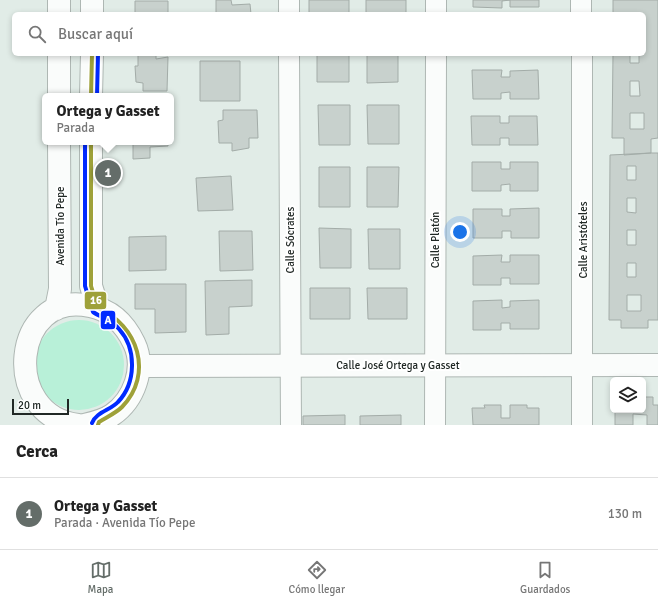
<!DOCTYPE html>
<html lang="es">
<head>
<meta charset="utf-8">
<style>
	body { margin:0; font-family:Signika,sans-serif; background:#f2f2f2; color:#222 }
	.controls { position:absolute; right:12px; bottom:12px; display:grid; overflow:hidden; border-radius:6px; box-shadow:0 2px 6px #0003 }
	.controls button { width:36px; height:36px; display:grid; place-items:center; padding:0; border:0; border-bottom:1px solid #e0e0e0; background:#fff; color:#222; font:20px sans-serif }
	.scale { position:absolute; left:12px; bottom:10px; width:57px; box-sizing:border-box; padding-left:4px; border:2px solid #202825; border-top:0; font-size:11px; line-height:14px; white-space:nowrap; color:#202825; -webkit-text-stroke:3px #fff; paint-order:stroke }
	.you { position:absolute; left:460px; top:232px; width:14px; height:14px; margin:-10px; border:3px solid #fff; border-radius:50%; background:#1a73e8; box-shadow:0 0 0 6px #1a73e833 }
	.badge { display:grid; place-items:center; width:26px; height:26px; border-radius:50%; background:#646d69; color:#fff; font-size:13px; font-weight:700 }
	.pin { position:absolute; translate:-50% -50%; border:2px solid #fff; box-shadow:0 1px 4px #0006 }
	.popup { position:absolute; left:42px; top:93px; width:132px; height:52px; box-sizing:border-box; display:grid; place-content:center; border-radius:6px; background:#fff; filter:drop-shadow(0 1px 3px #0005); font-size:13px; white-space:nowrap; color:#767676 }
	.popup b { font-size:15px; color:#222 }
	.popup::after { content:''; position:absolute; left:50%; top:100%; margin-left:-8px; border:8px solid transparent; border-top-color:#fff }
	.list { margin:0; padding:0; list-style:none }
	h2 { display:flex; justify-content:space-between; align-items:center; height:52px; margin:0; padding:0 16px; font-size:17px }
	h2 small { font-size:13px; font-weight:400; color:#767676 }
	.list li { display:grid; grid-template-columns:26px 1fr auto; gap:12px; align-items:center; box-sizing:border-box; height:72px; padding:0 16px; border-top:1px solid #e0e0e0 }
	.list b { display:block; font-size:15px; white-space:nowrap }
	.list p { margin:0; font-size:13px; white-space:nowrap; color:#767676 }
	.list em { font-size:13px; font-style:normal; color:#767676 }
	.icon { flex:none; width:22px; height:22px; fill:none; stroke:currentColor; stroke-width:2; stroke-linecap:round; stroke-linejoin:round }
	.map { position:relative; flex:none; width:658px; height:425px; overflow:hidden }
	.search { position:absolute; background:#fff; box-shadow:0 2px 6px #0003; left:12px; right:12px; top:12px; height:44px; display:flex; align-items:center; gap:10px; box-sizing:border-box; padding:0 14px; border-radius:6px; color:#767676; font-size:15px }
	.sheet { height:124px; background:#fff }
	nav { display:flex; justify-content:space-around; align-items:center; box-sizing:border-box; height:56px; border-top:1px solid #e0e0e0; background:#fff; font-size:11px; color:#767676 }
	nav a { display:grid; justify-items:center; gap:2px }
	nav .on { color:#646d69 }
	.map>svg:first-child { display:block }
	.green { fill:#b8f0d8 }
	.building { fill:#c8d1cd; stroke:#a3aca8; fill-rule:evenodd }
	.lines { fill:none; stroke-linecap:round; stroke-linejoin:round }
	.minor-casing { stroke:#aeb7b3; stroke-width:22 }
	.tertiary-casing { stroke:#aeb7b3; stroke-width:24 }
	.primary-casing { stroke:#aeb7b3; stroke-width:24 }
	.minor { stroke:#fafcfb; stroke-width:20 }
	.tertiary { stroke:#fafcfb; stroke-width:22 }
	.primary { stroke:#fafcfb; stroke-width:22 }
	.bus-1-casing { stroke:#fff; stroke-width:7 }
	.bus-2-casing { stroke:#fff; stroke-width:7 }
	.bus-1 { stroke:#9ea139; stroke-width:4 }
	.bus-2 { stroke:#002aff; stroke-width:4 }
	.labels { text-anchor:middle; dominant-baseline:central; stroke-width:4; stroke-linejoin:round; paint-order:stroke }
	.street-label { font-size:11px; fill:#202825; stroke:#fff }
	.line-badge { stroke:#fff; stroke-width:1.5 }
	.badge-label { font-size:11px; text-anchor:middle; font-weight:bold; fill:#fff }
</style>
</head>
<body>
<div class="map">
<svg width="658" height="425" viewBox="0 0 658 425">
	<rect width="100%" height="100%" fill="#e1ece7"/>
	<path class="green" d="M34 365a45 45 0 1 1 90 0a45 45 0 1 1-90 0Z"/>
	<path class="building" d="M216,0H231L232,5L250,4L251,14H216Z
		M309,0H349V14H309Z
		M366,0H406V14H366Z
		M473,0H539V7H510V0L502,1V8L473,7Z
		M613,0H658V138L651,139V153L624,155V138H612L613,54H630V63H639V54H644V14H613ZM630,81H639L640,96H630ZM630,113H644V129H630Z
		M135,1H168V14H135Z
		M138,54H156V59L168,57L167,91H143V83L136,82L135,66H138Z
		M317,54H349V82H317Z
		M367,54H398V82L367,83Z
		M200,61H240V101H200Z
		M472,70H502L501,77H510V71L538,70L539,99H510V92L501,93V99H473Z
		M318,105H350V145H319Z
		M367,105H399V144H368Z
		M223,110H257L258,138H249V148L232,151V143H219L218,121L223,120Z
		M471,116H500V123H509V116H537L538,145H509V138H500V145H472Z
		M133,142H168V146L150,147V158L133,159Z
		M651,153H658V320H648V328H621V320H609L610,155ZM627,166H636V180H627ZM627,198H636V213L627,212ZM627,230H636V245H627ZM627,263H636V277H627ZM627,295H641V311H627Z
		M472,162H501V169H510V162H538V191H510V184L501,185V191H472Z
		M319,167H350V207H319Z
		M367,167H399L398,207H367Z
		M231,176L233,210L198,211L196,178Z
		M539,208V238H511V231H502V238H473V209H502V216H510V209Z
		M319,228L351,229V268H320Z
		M368,229H400V269H369Z
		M219,231H252L253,270L220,271Z
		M166,236V270L129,271V237Z
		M502,255L501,262H510V255H539V284H510V278H501V285H473V256Z
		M252,280V306L229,307V334L206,335L205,281Z
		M135,284H186V332L155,333V309H135Z
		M310,288H350V319H310Z
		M367,288H407V319H368Z
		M502,300V308L510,307V301L539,300V329H510V323H501V330H473V301Z
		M643,397H653V405H658V425H647V415L633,414V425H615V410H643Z
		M484,405H501V418H510V405H527V408H539V425H473L472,408H485Z
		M345,415V425H303V416Z
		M401,415V425H360V416Z"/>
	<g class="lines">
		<defs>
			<path id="minor" d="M289,0V14
				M581,0V14
				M436,14V0
				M289,54L291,425
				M582,54V425
				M435,425L436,54"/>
			<path id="tertiary" d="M139,366L658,365"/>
			<path id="primary" d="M59,14V0
				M92,14V0
				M59,96V54
				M91,96L92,54
				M91,142V286L98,308
				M56,309L60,289L59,142
				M78,425C0,416 12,289 90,306C111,310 125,324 134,343C146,368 134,400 112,415C103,421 93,423 84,425"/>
		</defs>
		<use href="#minor" class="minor-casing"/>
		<use href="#tertiary" class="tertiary-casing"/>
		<use href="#primary" class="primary-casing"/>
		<use href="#minor" class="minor"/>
		<use href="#tertiary" class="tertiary"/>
		<use href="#primary" class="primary"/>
		<defs>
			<path id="bus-1" d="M91,96L92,54
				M91,142V286L98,308C138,325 154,374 122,407C116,413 107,417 99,422L98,425"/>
			<path id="bus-2" d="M97,96L98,54
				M85,142V286L93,312C102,318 112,320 119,329C137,349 136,383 118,402C111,410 96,412 92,423"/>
		</defs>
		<use href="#bus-1" class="bus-1-casing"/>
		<use href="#bus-2" class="bus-2-casing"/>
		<use href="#bus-1" class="bus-1"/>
		<use href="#bus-2" class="bus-2"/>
	</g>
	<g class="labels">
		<g class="street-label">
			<text transform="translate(60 226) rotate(-90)">Avenida Tío Pepe</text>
			<text transform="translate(290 240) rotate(-90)">Calle Sócrates</text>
			<text transform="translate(435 240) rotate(-90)">Calle Platón</text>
			<text transform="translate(583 240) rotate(-90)">Calle Aristóteles</text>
			<text x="398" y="365">Calle José Ortega y Gasset</text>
		</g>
	</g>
	<g class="line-badge">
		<rect x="84" y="291" width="23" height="19" rx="4" fill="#9ea139"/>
		<rect x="100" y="310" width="16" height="20" rx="4" fill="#002aff"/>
	</g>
	<g class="badge-label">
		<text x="96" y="304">16</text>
		<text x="108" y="324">A</text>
	</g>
</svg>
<div class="controls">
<button><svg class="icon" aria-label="layers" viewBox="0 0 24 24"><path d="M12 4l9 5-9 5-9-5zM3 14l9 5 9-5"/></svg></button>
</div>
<div class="scale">20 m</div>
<div class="you"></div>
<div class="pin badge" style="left:108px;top:173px">1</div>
<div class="popup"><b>Ortega y Gasset</b>Parada</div>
<div class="search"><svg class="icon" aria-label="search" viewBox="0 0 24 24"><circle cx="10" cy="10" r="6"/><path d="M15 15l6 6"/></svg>Buscar aquí</div>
</div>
<section class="sheet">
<h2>Cerca<small></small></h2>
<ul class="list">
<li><span class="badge">1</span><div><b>Ortega y Gasset</b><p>Parada · Avenida Tío Pepe</p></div><em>130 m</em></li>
</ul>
</section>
<nav>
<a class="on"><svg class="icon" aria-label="map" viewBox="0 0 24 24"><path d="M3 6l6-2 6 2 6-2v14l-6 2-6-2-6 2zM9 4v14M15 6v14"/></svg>Mapa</a>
<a><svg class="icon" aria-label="directions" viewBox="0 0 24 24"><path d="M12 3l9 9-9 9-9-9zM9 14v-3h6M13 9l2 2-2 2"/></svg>Cómo llegar</a>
<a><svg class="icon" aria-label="saved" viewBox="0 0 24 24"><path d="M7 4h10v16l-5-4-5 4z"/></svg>Guardados</a>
</nav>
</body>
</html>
